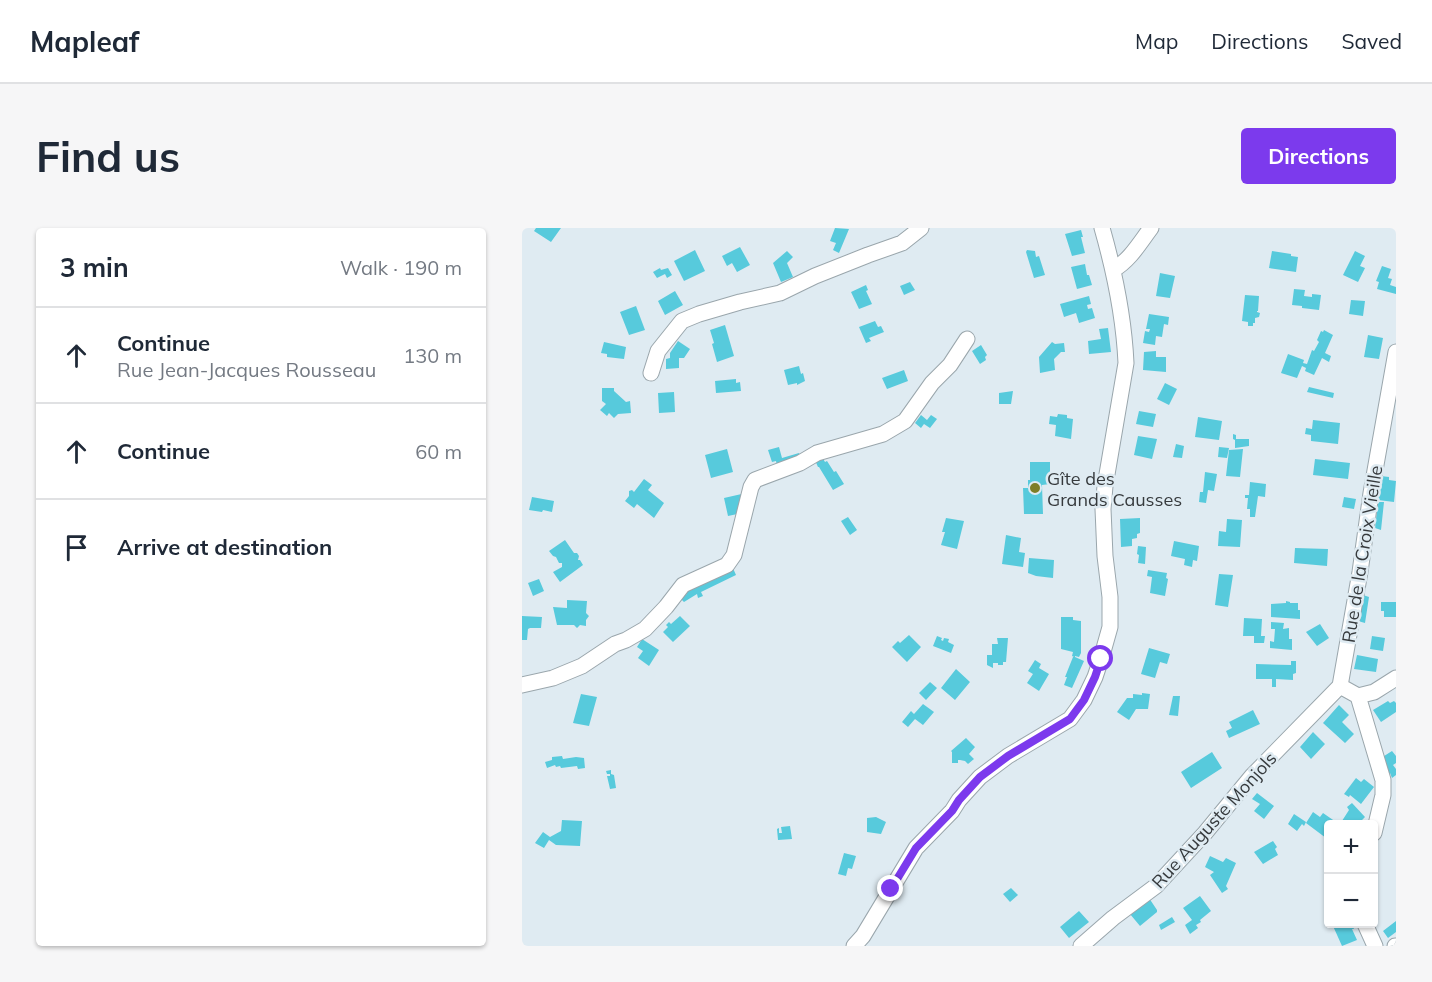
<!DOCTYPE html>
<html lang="en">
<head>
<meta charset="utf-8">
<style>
	body { margin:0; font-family:Mulish,sans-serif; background:#f6f6f7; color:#1f2937 }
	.controls { position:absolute; right:18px; bottom:18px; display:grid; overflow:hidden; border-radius:6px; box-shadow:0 2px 4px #0004 }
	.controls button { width:54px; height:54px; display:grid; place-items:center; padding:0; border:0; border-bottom:2px solid #e0e1e3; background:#fff; color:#1f2937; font:30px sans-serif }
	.stop { position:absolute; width:18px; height:18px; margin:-14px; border:4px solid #7c3aed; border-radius:50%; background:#fff }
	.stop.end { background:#7c3aed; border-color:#fff; box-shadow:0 2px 6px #0008 }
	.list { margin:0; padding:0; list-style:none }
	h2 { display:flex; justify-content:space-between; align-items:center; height:78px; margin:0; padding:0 24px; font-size:26px }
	h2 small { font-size:20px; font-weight:400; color:#747a83 }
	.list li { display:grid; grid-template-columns:39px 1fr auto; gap:18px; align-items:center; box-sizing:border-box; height:96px; padding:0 24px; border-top:2px solid #e0e1e3 }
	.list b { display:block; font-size:22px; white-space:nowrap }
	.list p { margin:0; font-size:20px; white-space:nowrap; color:#747a83 }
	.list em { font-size:20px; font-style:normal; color:#747a83 }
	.icon { flex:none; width:33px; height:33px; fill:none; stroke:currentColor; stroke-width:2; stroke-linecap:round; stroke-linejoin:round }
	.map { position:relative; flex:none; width:874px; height:718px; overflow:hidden; border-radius:6px }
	header { display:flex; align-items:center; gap:36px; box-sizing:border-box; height:84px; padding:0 30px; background:#fff; border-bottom:2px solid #e0e1e3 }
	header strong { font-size:28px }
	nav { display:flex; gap:33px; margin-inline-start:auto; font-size:21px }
	.intro { display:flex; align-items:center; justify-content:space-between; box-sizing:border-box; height:144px; padding:0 36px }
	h1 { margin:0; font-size:42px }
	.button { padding:15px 27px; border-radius:6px; background:#7c3aed; color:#fff; font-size:21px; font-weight:700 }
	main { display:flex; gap:36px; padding:0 36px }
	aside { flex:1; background:#fff; border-radius:6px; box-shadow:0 2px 4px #0004 }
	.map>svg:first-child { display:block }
	.building { fill:#57cadc }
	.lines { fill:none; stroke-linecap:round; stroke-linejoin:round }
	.minor-casing { stroke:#9aa6ac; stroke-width:17 }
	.minor { stroke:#fff; stroke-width:15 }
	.route { stroke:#7c3aed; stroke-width:8 }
	.poi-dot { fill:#7d7e27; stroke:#dfebf2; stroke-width:2 }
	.labels { text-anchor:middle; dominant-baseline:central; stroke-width:5; stroke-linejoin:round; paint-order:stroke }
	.poi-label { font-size:18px; fill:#363a3d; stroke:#dfebf2; text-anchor:start }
	.street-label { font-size:18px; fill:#363a3d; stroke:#dfebf2 }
</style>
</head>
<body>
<header>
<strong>Mapleaf</strong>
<nav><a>Map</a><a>Directions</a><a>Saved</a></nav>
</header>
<div class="intro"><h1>Find us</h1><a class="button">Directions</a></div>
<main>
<aside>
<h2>3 min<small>Walk · 190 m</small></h2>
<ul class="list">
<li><svg class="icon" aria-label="ahead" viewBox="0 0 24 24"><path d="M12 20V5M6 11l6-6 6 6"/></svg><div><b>Continue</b><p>Rue Jean-Jacques Rousseau</p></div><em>130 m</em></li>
<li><svg class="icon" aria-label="ahead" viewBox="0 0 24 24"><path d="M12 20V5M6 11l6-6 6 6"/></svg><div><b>Continue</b></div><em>60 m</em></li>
<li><svg class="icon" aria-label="arrive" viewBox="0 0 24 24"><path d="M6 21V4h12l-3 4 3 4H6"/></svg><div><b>Arrive at destination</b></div></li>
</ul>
</aside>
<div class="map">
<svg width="874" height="718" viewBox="0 0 874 718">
	<rect width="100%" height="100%" fill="#dfebf2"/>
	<path class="building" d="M14,0H39L29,14L12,3Z
		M313,0L327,1L317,25L311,22L314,15L308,13Z
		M559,2L561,9H559L563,25L550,28L543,6Z
		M218,19L228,37L215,44L210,35L205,38L200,28Z
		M173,22L183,43L162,53L152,33Z
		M505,22L513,23L514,29L517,28L523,47L512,50L504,24Z
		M265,23L271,29L265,35L271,49L259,54L251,35Z
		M750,23L769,26V28L776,29L774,44L747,40Z
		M833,23L843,28L838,38L843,40L836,54L821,47Z
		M563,36L565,47H567L570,57L555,61L549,39Z
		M860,38L869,41L866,50L870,51L868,57L874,59V66L855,61L857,54L854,53Z
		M138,40L139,42L146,40L150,47L145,50L143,46L135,50L131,44Z
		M638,45L653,48L648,70L634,68Z
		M388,54L393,62L382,67L378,58Z
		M344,57L346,62L344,63L350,76L337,81L329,64Z
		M772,61L783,62L782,68L790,69V66L799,67L797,82L780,80V78L770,77Z
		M153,63L161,77L143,87L136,73Z
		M723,67L737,68L736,83H735V84L738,85L737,89L733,90V95H731V98H726V94L720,93Z
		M567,68L569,76L565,77L566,81L570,80L573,90L557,95L554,85L542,89L538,76Z
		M829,72L843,73L841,88L827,86Z
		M114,78L123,102L107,107L98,84Z
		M627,86L647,89L646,97L642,96L640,109L634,108L633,117L621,115L623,103L627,104L628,101H624Z
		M353,93L356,99L359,98L362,104L347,110L349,113L344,115L337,99Z
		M203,97L212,128L195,134L190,116L192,115L188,102Z
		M586,100L589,124L567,126L566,113L579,111L577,101Z
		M802,102L811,107L803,125L809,128L807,134L800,130L792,147L783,143L784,140L780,138L775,150L759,145L766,126L782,132L781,135L785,136L790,122L792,123L797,114L795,112L799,103L801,104Z
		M846,107L861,110L857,131L842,129Z
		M156,113L168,121L162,130H157V140L144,141V131L148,130V125Z
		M82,114L104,119L102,131L85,129V126L79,125Z
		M530,114L533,116L542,115L543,124H539L532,131L533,142L518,145L517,129Z
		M459,117L465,127L463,129L464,132L458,136L450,123Z
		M634,123V129H644V144L621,142L622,124Z
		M277,138L279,146L281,145L283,153L275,157V155L266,157L262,142Z
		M382,142L386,153L365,161L360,150Z
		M214,151V155L218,154L219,163L194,165L193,153Z
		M643,155L655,161L647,177L635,171Z
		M787,159L812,165L811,170L785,164Z
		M80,160H92V163L104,174L108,173L109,185L96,186L92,190L87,185L85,188L78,182L84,176L80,173Z
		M491,163L489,176H477V165Z
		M152,164L153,184L137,185L136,165Z
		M617,183L634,186L631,199L614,196Z
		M536,186L545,187V190L551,191L549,211L533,208L534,197L527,196L528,188L535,189Z
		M399,187L405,192L409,187L415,191L408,200L402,196L399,200L393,195Z
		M676,189L700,193L697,212L673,209Z
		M791,192L818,195L816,216L789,213V207L783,206L784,200L790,201Z
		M711,206L714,207V211H727V218L713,220V212L711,211Z
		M616,208L635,211L630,231L612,227Z
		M654,216L662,218L660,230L651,229Z
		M257,219L260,230L277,225L279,231L255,238L254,233L250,234L246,222Z
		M697,219L707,220L705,230L696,229Z
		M205,221L211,244L189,250L183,227Z
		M721,221L718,249L704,248L707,222Z
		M299,227L303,234L305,233L312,244L314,243L322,256L311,262L297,239H296L292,230Z
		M793,231L828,235L826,251L791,247Z
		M508,234H528V256L520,257L521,286H502L501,260H506V252H508Z
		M683,244L695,246L692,263L686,262L684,275L677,274L678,264H681Z
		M859,248L867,249V252L874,253L872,274L856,272Z
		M122,251L130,257L126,262L142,275L132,290L115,276L112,280L103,273L107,268V263L110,262L112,264Z
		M728,254L744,256L743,269L736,268L733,289H728V281H725L726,270H723V267H727Z
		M224,265L220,285L206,288L202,270Z
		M10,269L32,273L30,284L21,282L20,284L7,282Z
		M822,269L834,271L832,281L820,279Z
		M856,274H862L859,302L853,300Z
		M326,289L335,302L328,307L319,293Z
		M424,290L442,293L435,321L419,317L423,304H420Z
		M618,290V305L615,306V310L610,311V318L599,319L598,291Z
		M705,291L720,292L718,319L696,318L697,303L704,304Z
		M484,307L499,310L497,324L503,325L501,339L480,336Z
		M43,312L52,325H55L57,328L56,332H58L61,337L38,354L31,344L40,339V335H37L34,329L31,328L27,323Z
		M652,313L677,318L675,333L671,332L670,339L662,337L663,331L649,328Z
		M616,318L624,319L623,336L616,335L617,327L615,326Z
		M773,320L806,321L805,338L772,335Z
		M507,330L532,332L531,350L514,348L506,345Z
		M210,338L214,347L179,364L181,368L176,370L175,366L162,374L159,371L161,367L165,366L163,359Z
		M626,342L645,345L644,350L646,351L643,368L628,365L630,349L625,348Z
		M697,346L711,347L706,379L693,377Z
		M17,351L22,363L11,368L6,355Z
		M841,367L847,369L843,395L836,393L838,385H839L838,379Z
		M45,372L65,373L64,385L67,388L64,392V398L58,397L55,400L52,397H35L31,379L45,380Z
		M764,373L768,374V375H776V382H778V391L749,389V376L764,375Z
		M859,374H874V389H862V383H859Z
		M0,388L20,389L19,400H8L6,401L5,412H0Z
		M158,388L168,398L151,414L141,404L146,399L144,397L147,394L149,396Z
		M539,389H551V392L559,393V425L557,429L553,428V429L562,433L550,460L542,457L545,449H543L551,429H552L550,428L551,424L539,421Z
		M722,390L740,391L739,408H743L742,415H732V408H721Z
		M749,394L762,395L761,401L767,400V411H770V422L748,420V413L752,414L753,401H749Z
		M798,396L807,410L795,418L784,404Z
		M387,407L399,419L385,434L370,419L376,413L378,415Z
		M415,408L420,410L419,412L421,413L422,410L427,411L426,414L432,417L429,425L411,418Z
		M850,408L863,410L861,423L848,421Z
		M475,410H486L484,434H481V437H476V435H471V440L465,437V427H470V416H476Z
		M120,411L137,422L127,438L116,430L121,423L115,419Z
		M627,420L648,426L645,436L638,434L633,450L619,446Z
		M835,427L856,431L854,444L832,441Z
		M513,432L519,436L517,440L527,446L517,463L505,455L511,446L506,443Z
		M769,433H774V445L771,446V452L754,451V459H750V451H734V436L769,437Z
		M434,441L448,454L433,472L419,460Z
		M408,454L415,460L404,472L397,465Z
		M620,465L628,466L626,481H614L607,492L595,484L605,470H611V466L620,467Z
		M59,466L75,469L67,498L51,495Z
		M651,468H658L656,488L647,487Z
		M866,473L868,475L872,473L874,475V484L859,494L851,482Z
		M401,476L412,484L401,497L393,491L386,499L380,494L389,483L392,486Z
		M817,477L827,487L820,494L832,506L823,515L801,495Z
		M731,482L738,496L707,510L704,503L710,500L707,494Z
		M791,504L803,516L789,531L778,519Z
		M444,510L453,519L447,526L452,531L446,536L443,533L438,532H436V535H430V524L429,523Z
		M870,523L874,528V535L871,537L874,541V547L870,550L868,545L864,547L859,530Z
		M690,524L700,540L669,560L659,544Z
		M40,528L41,531L54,529L62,530L63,540L56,541L55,538L39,540L38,538L34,539L33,537L25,540L23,534L30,532V529Z
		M89,542V546L92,547L94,560L88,561L85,548H88V546H85L84,543Z
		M834,550L839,554L842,551L852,559L839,576L828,567L827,569L822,566Z
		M735,565L752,578L742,591L732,583L738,576L730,571Z
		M830,575L843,589L838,594L840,596H818L827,582L825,579Z
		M791,584L798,589L801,585L814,594L813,596H806V606L804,610L784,595Z
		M772,586L784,594L782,598L780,596L775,603L766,596Z
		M354,589L364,594L359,606L345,604V590Z
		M40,592L60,593L58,618L34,617L27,612L22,620L13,615L21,604L28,609L39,603Z
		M268,598L270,611L256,612L255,601L257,600V605H260L259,599Z
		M751,613L755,619L753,621L756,627L741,636L732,624Z
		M322,625L334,628L330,641L326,640L324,648L316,646Z
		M688,628L701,634L704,630L714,635L704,658L706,661L700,665L688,647L692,644L683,639Z
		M489,660L496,667L488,674L481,666Z
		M678,668L689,683L678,692L679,694L674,697L676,700L668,706L663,697L670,692L661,680Z
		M627,670L635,682V684L618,698L608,686Z
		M557,683L567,694L547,710L538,699Z
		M650,689L653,694L639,702L637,697Z
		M874,693V704L866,710L861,703Z
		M814,696H830L832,701H830L835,712L820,718L811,698L815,697Z"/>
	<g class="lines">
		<defs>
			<path id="minor" d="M591,42C608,32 617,16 629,0
				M129,145L136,123L160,93L177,86L218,74L258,65L293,48L346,27L380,15L399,0
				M0,457L31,450L60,438L93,416L104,412L123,401L144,379L161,357L205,337L212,327L229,259L233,252L278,235L295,225L361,206L383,193L410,155L428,137L445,111
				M818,458L838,344L849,265L874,124
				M818,458L836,468L861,552V567L852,605
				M836,468L852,464L874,450
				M843,696L853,718
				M332,718L341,708L394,620L430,583L437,572L458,549L486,528L548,491L562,472L573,449L579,431L588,399V369L583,328L581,281L583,258L604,135C602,92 592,42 580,0
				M559,718L591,690L634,658L683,605L730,548L818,458
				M873,718H874"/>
		</defs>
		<use href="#minor" class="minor-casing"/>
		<use href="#minor" class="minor"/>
	</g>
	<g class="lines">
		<path class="route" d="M369,661L394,620L430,583L437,572L458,549L486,528L548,491L562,472L573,449L579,431"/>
	</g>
	<circle class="poi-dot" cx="513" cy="260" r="6"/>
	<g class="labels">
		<g class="poi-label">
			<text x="525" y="250">Gîte des<tspan x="525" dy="21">Grands Causses</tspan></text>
		</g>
		<g class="street-label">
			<text transform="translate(840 326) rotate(-81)">Rue de la Croix Vieille</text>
			<text transform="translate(692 592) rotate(-48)">Rue Auguste Monjols</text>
		</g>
	</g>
</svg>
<div class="controls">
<button>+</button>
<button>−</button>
</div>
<div class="stop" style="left:579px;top:431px"></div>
<div class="stop end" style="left:369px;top:661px"></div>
</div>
</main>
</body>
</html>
